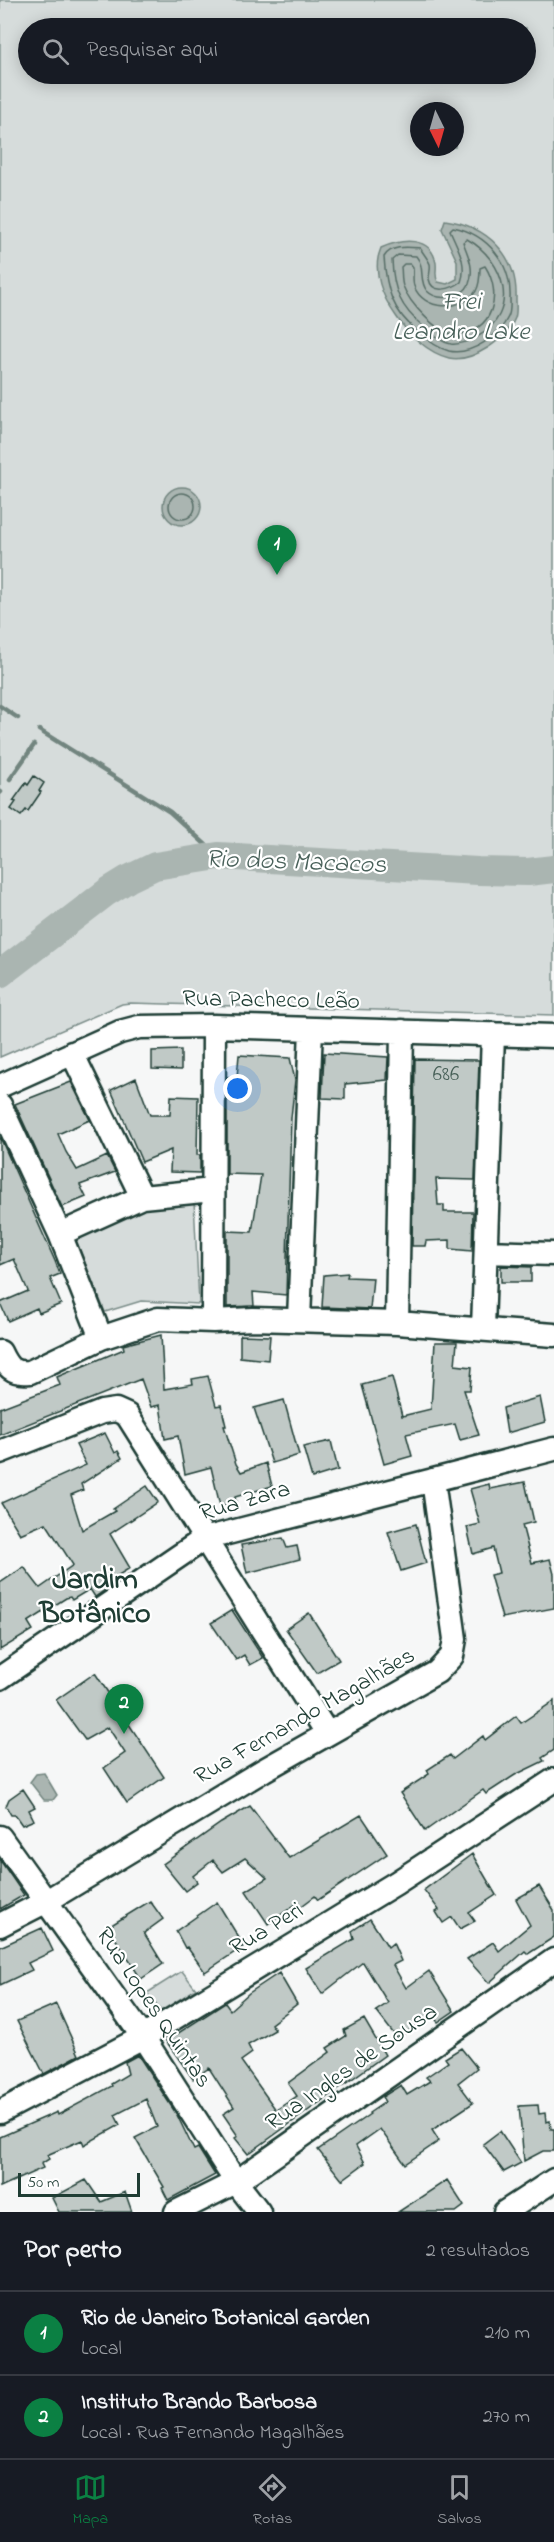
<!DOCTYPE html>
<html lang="pt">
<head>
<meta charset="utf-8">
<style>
	body { margin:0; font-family:"Indie Flower",sans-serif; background:#242831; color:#f1f3f6 }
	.compass { position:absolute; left:410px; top:102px; width:54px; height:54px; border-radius:50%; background:#171b24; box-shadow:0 3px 15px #0003; rotate:175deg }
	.scale { position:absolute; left:18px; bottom:15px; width:122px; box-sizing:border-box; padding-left:6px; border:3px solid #1f3d34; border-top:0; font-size:16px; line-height:21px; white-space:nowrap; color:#1f3d34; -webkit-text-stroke:4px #fff; paint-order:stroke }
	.you { position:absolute; left:238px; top:1089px; width:21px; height:21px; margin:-15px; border:4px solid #fff; border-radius:50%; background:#1a73e8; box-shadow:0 0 0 9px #1a73e833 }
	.badge { display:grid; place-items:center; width:39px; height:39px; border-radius:50%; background:#0b8043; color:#fff; font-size:20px; font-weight:700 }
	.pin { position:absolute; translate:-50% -50px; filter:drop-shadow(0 2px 3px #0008) }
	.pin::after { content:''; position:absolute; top:32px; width:21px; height:18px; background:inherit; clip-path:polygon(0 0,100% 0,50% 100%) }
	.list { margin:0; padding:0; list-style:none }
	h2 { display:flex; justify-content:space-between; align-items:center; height:78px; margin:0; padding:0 24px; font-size:26px }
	h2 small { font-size:20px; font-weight:400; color:#9ea1a6 }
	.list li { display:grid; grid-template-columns:39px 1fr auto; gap:18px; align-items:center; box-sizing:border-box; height:84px; padding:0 24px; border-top:2px solid #363941 }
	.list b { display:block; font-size:22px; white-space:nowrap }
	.list p { margin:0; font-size:20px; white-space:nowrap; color:#9ea1a6 }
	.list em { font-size:20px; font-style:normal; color:#9ea1a6 }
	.icon { flex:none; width:33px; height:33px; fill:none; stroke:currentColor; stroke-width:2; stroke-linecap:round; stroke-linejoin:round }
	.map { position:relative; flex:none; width:554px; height:2212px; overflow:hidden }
	.search { position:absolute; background:#171b24; box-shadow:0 3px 15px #0003; left:18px; right:18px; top:18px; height:66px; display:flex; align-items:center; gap:15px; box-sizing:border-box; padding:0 21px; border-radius:33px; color:#9ea1a6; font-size:22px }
	.sheet { height:246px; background:#171b24 }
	nav { display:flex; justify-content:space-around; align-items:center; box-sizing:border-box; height:84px; border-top:2px solid #363941; background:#171b24; font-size:16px; color:#9ea1a6 }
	nav a { display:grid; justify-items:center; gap:3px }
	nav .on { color:#0b8043 }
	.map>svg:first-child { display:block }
	.green { fill:#d6dcdb; stroke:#7a8c88; stroke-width:1.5; fill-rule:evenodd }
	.water { fill:#aab5b1; stroke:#72857f; stroke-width:1.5 }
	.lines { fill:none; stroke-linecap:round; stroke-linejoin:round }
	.shore { stroke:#576d66; stroke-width:1.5 }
	.stream { stroke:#72857f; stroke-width:4.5 }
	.river { stroke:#aab5b1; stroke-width:28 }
	.building { fill:#c0c9c6; stroke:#1f3d34; stroke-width:1.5 }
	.minor-casing { stroke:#1f3d34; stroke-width:27 }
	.minor { stroke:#fff; stroke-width:22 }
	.labels { text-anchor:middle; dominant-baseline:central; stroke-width:4.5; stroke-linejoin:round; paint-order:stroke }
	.number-label { font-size:21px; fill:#476058 }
	.street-label { font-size:24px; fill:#1f3d34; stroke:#fff }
	.water-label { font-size:26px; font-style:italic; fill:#49615a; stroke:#fff }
	.district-label { font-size:30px; font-weight:bold; fill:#1f3d34; stroke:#fff }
</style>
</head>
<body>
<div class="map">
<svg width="554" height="2212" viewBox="0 0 554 2212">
	<rect width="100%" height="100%" fill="#f6f7f7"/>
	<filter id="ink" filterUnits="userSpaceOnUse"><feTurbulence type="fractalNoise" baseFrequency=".0167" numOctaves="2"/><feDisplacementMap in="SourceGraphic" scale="12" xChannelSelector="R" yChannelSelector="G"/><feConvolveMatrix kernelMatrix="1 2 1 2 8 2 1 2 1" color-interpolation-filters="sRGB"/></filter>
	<g filter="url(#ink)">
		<path class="green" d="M0,0H554V1015L130,1003L122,1004L0,1057ZM28,28H526V74H28ZM419,111H455V147H419Z
			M194,1201L199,1304L141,1301L105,1312L73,1233L144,1203Z
			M182,1971L196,1989L161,2011L147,1993Z"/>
		<path class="water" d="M445,220C487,226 518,255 516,299C516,305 517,312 515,318C507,339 472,363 449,358C428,353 407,333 396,316C383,298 371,271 381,248C401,239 431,235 436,263C437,271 434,276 438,282L447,284L457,279V261L442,229Z
			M163 506a19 19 0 1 1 38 0a19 19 0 1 1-38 0Z
			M44,1773L57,1795L53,1800H44L30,1782L36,1774Z"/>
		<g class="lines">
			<path class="shore" d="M453,227C487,234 512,263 510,299C510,304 511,311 508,317C500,335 471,356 449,351C438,348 427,340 418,332C392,311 386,289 384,257C391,245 407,247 420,248C423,253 428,259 430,264C431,269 429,274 429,279C432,296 453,288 461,282C468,263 457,247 450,230Z
				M467,239C505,260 521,313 477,337C471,341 459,345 451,344C441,342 431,334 424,327C400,308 393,289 392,260L398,255L416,256C426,268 418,280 427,291C438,302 463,298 469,284C475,269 468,255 463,242Z
				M404,264H410L413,268C414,274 412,280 414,286C423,311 462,312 476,291C480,284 480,275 480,268L485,266C503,294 493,333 456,334C437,335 409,302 403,286C401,280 402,274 401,267Z
				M169 506a13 13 0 1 1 26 0a13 13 0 1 1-26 0Z"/>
			<path class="stream" d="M0,706L18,718
				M39,730L170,812L218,856
				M10,779L34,745
				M0,793L1,792"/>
			<path class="river" d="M0,974L107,892L128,879L155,866L218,856L478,871L528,872L554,869"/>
		</g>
		<path class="building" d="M34,776L44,783L39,791L41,792L28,811L26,810L21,816L11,809L16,802L13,801L26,783L28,785Z
			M181,1050V1070L152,1069V1051Z
			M324,1053L388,1057L387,1080L345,1084V1099L322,1098Z
			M239,1055L290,1058L295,1080L291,1118L286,1295L253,1292L254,1306L227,1307V1231L252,1232L261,1175L227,1174V1077H237Z
			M415,1059L479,1060L475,1180L436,1179L438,1205H444V1212H473L472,1251L450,1249V1240L426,1241L425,1246H412Z
			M136,1078L150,1115H170L171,1096L198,1097L197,1155H200V1173L170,1172L171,1150L142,1162L111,1090Z
			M71,1082L90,1120L58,1134L66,1152L77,1170L107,1156L115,1172L80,1185L86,1197L62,1207L15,1104Z
			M0,1137L55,1261L60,1274L50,1278L61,1304L39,1313L37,1308L8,1321L0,1303L28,1291L14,1259L0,1265Z
			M501,1266L531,1267V1282H501Z
			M348,1273L347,1277L373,1278L370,1309L322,1307L324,1275Z
			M161,1335L164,1389L193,1384L192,1379L208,1376L216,1406L221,1405L226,1426H224L236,1464L241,1472L266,1463L272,1486L235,1497L236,1503L220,1506L211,1467L185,1474L178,1436L165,1439L160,1405L151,1407L141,1379L0,1435V1408L60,1385L57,1377L124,1349L123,1345Z
			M240,1335L270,1336L268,1360L240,1357Z
			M435,1342H457L455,1365L472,1367L470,1390H464L479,1435L460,1440L455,1424L406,1434L412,1456L384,1464L362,1385L392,1377L402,1416L431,1409Z
			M540,1397L545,1422L507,1433L503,1408Z
			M284,1400L299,1455L272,1463L254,1408Z
			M105,1433L115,1453L118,1451L122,1458L81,1484L83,1490L71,1495L82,1530L115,1511L113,1509L147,1486L158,1502L110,1534L130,1568L112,1579L115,1583L95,1597L90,1589L72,1600L70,1597L66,1598L28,1622L33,1630L0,1650V1583L24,1567L40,1588L73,1565L46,1523L20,1534L1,1503L86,1465L76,1445Z
			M331,1441L338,1470L312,1478L303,1447Z
			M525,1482L534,1522L522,1525L532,1563L550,1559L554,1574V1608L502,1618L490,1575L499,1573L493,1548L473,1554L467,1527L480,1524L470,1489L489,1484L490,1489Z
			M416,1524L426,1563L401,1571L388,1532Z
			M283,1538L287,1548L297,1546L300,1559L247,1573L241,1545Z
			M232,1610L263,1658L250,1665L244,1655L236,1660L211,1623Z
			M309,1613L339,1660L317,1673L286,1629Z
			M95,1673L164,1777L127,1803L104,1768L125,1753L108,1727L85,1740L56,1700Z
			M554,1701V1750L542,1758L544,1761L515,1775L486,1794L483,1790L425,1831L400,1793L429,1774L427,1770L450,1755L453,1759L483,1736L485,1740L516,1716L521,1723Z
			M23,1789L35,1807L29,1810L34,1820L22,1825L15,1815H11L6,1806L9,1799Z
			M250,1806L289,1858L361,1815L387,1854L318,1900L315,1896L299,1908L296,1904L268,1924L246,1891L267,1878L245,1858L223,1872L213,1860L193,1876L197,1882L185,1891L163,1864L221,1823Z
			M472,1854L496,1895L469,1913L475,1921L460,1929L452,1917L443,1923L436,1912L439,1910L424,1890Z
			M0,1860L24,1895L0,1909Z
			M539,1886L554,1910V1937L528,1954L525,1951L489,1983L467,1959L493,1942L499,1951L530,1925L516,1899Z
			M150,1901L163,1919L144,1933L163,1964L141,1979L108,1927Z
			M217,1902L244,1946L205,1972L187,1947L185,1948L176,1931Z
			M370,1919L388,1947L393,1943L401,1961L393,1965L406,1988L429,1971L454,2011L438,2022L433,2017L397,2038L376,2011L388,2003L363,1962L322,1994L306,1968L354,1939L352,1931Z
			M42,1928L53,1951L28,1963L32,1970L0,1985V1947Z
			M279,1973L297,2004L271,2024L275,2030L248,2045L252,2053L241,2061L276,2110L297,2096L288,2083L330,2052L327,2048L346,2036L344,2030L364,2019L385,2055L248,2154L235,2138L238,2136L223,2114L234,2107L209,2068L193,2079L166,2041L225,2003L230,2010L249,1993Z
			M56,2004L79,2055L44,2074L17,2021Z
			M461,2048L477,2068L458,2083L473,2103L432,2130L439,2141L405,2164L380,2129L356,2146L365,2163L342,2180L318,2150L370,2114L369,2113L385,2102L382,2097L401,2085L407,2095L430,2081L426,2077L448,2062L445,2058Z
			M138,2055L177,2115L194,2150L198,2148L215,2175L168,2200L162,2188L164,2187L135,2138L157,2127L146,2099L115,2115L120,2125L84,2145L82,2140L47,2155L49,2159L41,2164L43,2168L0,2187V2137L57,2112L58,2115L112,2086L111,2084L128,2074L125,2062Z
			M538,2105L539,2114L545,2113L546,2122L550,2121L551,2129H554V2151H543L524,2161L519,2106Z
			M500,2131L521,2163L504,2172L483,2144Z
			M86,2180L101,2202L125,2192L132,2212H59L52,2198Z
			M447,2180L464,2206L456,2212H398Z"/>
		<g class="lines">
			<defs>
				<path id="minor" d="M72,1053L142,1197
					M0,1086L120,1032L139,1027L214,1026L554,1036
					M0,1105L60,1234L101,1338L158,1319L213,1321L253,1319L397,1323L554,1335
					M60,1234L142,1197L213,1190
					M487,1252L554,1254
					M299,1319L311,1029
					M213,1321L214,1026
					M397,1323L402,1031
					M483,1329L493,1034
					M0,1352C7,1367 12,1374 30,1372L101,1338
					M0,1452L102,1412L116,1410L127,1415L327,1733
					M0,1678L204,1539L554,1449
					M0,1837L143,2037L236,2182L259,2212
					M0,1925L45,1902L264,1770L437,1672L452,1656L455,1639L433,1480
					M0,2112L143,2037L396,1883L554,1780
					M176,2212L236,2182L554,1960
					M505,2212L554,2180"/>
			</defs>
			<use href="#minor" class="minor-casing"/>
			<use href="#minor" class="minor"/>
		</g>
	</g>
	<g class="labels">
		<g class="number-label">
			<text x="446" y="1075">686</text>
		</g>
		<g class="street-label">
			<text transform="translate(271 1001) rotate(1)">Rua Pacheco Leão</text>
			<text transform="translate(245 1502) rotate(-16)">Rua Zara</text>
			<text transform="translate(305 1717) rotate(-30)">Rua Fernando Magalhães</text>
			<text transform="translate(267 1930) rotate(-31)">Rua Peri</text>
			<text transform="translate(153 2008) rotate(56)">Rua Lopes Quintas</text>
			<text transform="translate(352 2068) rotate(-35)">Rua Ingles de Sousa</text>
		</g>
		<g class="water-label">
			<text x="461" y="303">Frei<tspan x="461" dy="30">Leandro Lake</tspan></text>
			<text transform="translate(296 863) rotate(2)">Rio dos Macacos</text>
		</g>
		<g class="district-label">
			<text x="95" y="1581">Jardim<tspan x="95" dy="34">Botânico</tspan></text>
		</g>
	</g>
</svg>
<svg class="compass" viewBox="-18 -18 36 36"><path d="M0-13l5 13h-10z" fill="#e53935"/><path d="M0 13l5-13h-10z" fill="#9ea1a6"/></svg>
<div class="scale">50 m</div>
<div class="you"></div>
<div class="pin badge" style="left:277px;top:575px">1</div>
<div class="pin badge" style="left:124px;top:1734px">2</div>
<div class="search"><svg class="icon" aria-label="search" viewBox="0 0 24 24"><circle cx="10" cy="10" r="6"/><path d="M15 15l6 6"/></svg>Pesquisar aqui</div>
</div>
<section class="sheet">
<h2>Por perto<small>2 resultados</small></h2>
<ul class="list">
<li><span class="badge">1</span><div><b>Rio de Janeiro Botanical Garden</b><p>Local</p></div><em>210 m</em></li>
<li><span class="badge">2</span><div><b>Instituto Brando Barbosa</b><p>Local · Rua Fernando Magalhães</p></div><em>270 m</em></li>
</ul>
</section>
<nav>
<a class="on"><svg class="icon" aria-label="map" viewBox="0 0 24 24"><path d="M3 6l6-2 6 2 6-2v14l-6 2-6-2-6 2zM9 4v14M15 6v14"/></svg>Mapa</a>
<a><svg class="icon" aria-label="directions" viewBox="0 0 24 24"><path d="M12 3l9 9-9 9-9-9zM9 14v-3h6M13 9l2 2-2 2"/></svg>Rotas</a>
<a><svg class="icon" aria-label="saved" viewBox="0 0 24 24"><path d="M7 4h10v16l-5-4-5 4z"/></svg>Salvos</a>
</nav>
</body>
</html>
